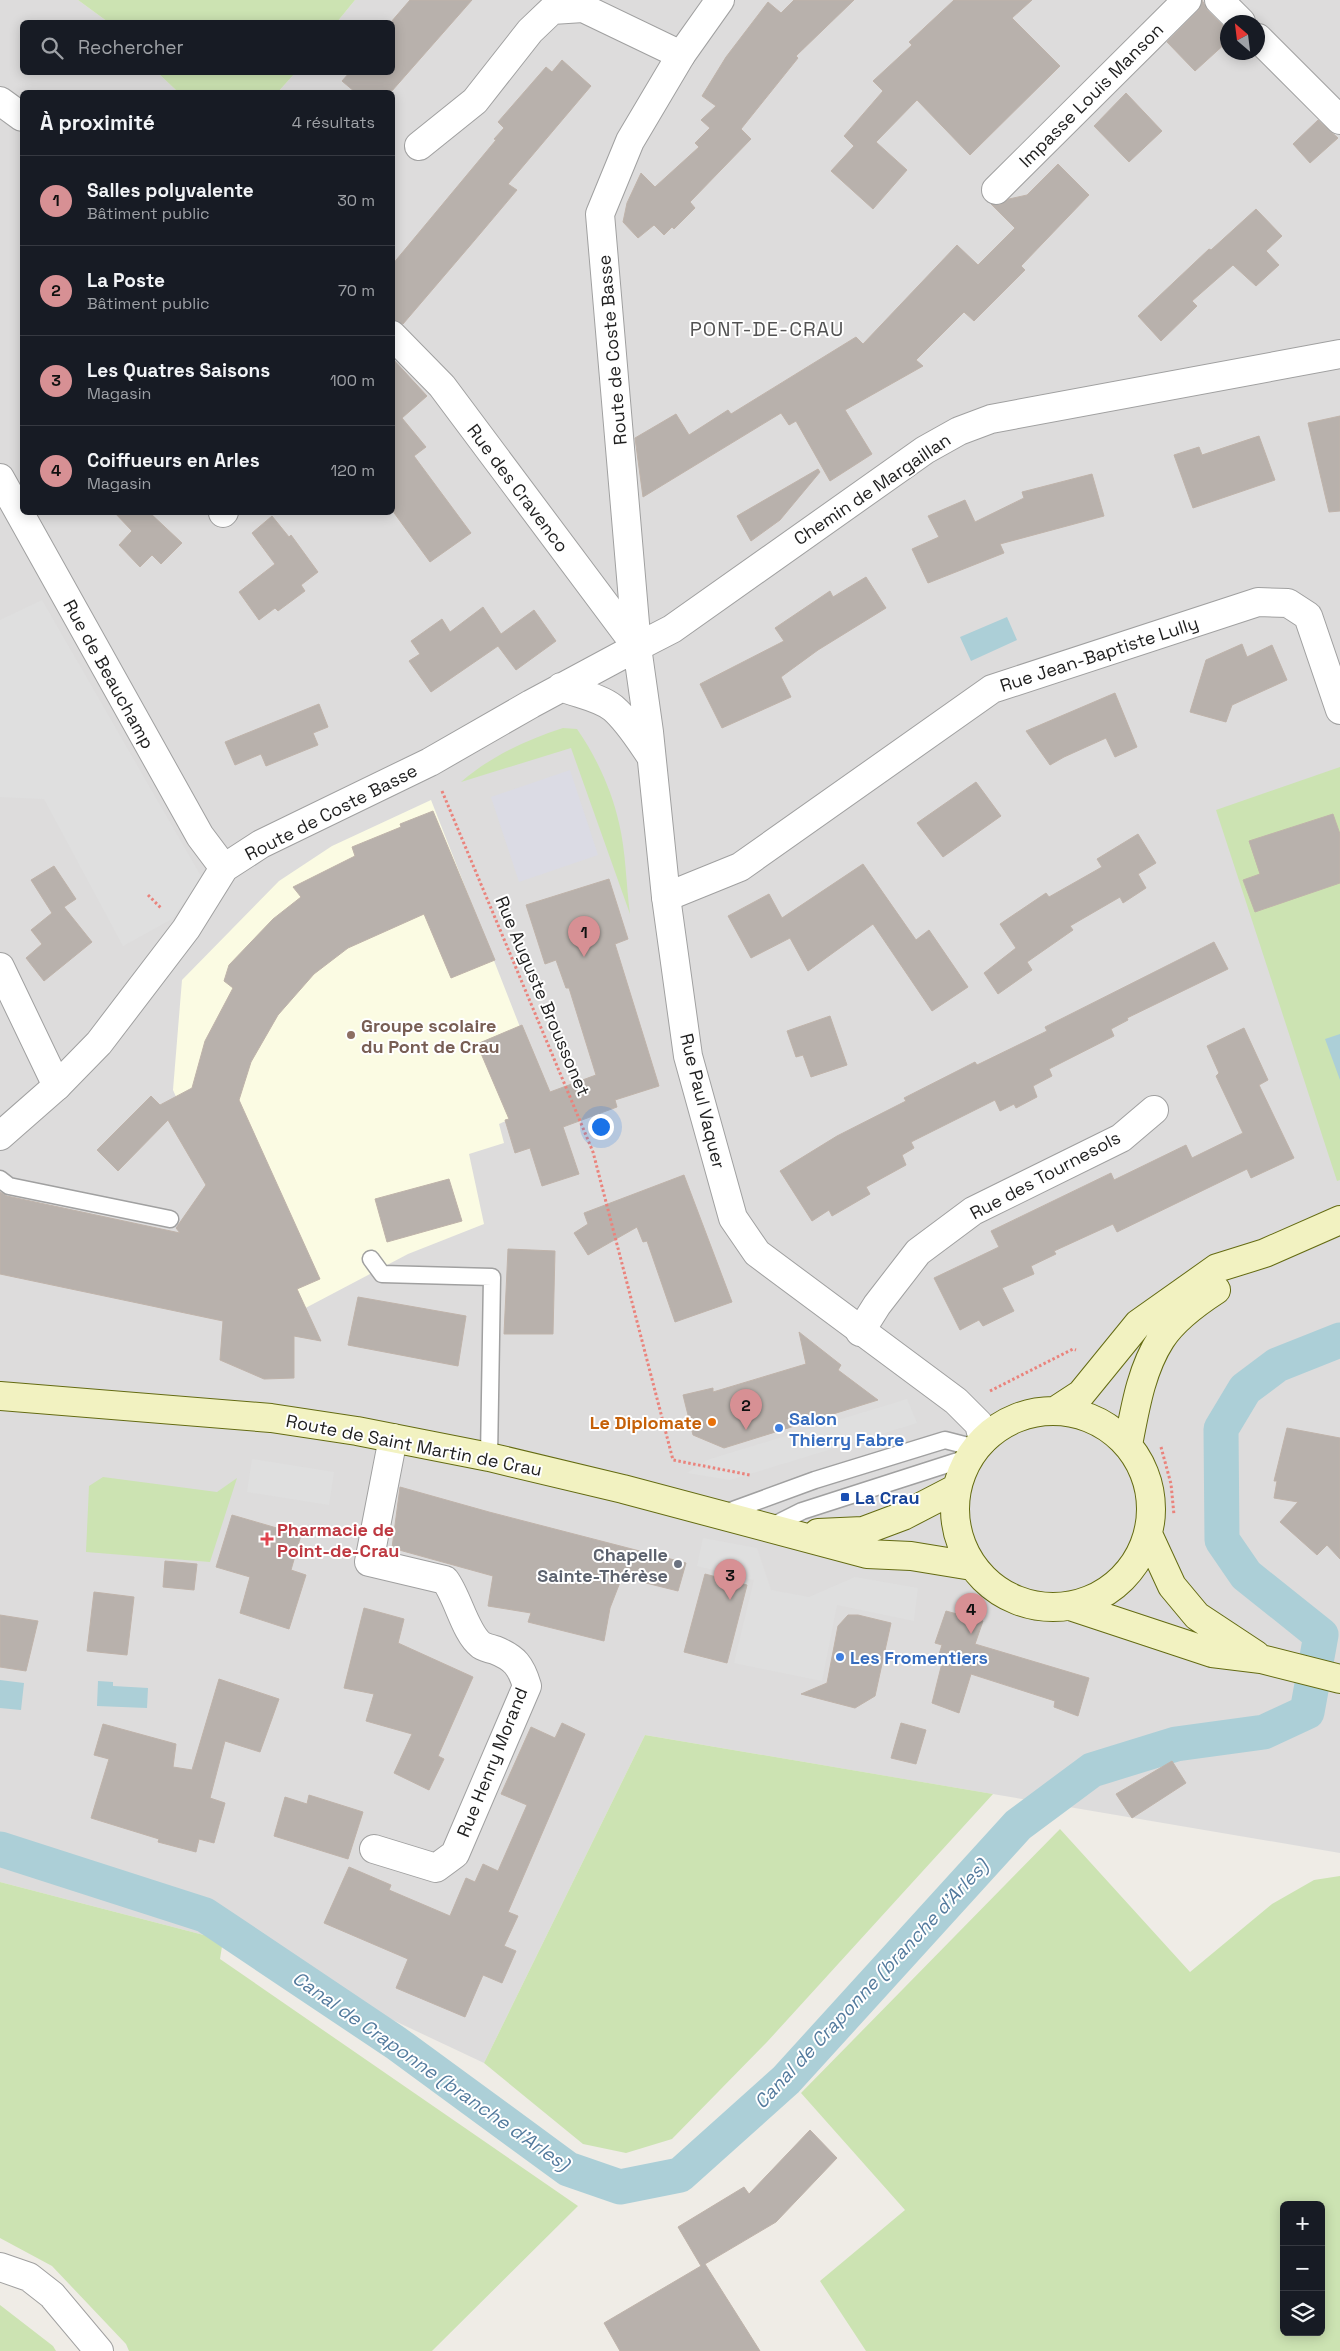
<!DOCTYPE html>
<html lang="fr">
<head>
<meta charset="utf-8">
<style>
	body { margin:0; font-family:"Space Grotesk",sans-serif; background:#20242c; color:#f1f3f6 }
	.controls { position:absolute; right:15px; bottom:15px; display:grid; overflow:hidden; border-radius:8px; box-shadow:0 2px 12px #0003 }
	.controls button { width:45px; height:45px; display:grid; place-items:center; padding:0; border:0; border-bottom:1px solid #363941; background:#171b24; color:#f1f3f6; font:25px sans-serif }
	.compass { position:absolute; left:1220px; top:15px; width:45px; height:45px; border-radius:50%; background:#171b24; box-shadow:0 2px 12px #0003; rotate:332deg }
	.you { position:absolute; left:600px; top:1126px; width:18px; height:18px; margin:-12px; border:4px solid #fff; border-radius:50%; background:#1a73e8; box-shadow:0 0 0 8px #1a73e833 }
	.badge { display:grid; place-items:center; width:32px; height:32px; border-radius:50%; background:#d79094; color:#111; font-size:16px; font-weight:700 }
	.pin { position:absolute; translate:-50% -41px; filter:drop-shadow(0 1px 2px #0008) }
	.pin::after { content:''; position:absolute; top:26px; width:18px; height:15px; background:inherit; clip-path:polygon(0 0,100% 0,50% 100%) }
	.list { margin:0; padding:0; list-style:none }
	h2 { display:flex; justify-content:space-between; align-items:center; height:65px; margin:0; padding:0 20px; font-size:21px }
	h2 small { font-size:16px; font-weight:400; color:#9ea1a6 }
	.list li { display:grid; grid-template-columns:32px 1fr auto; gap:15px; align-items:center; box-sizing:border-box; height:90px; padding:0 20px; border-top:1px solid #363941 }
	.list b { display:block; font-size:19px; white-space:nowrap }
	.list p { margin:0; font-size:16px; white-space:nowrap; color:#9ea1a6 }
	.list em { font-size:16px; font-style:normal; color:#9ea1a6 }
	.icon { flex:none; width:28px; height:28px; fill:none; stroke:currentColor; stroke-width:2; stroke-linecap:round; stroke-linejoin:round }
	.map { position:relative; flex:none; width:1340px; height:2351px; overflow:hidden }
	.search { position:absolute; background:#171b24; box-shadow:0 2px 12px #0003; left:20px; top:20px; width:375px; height:55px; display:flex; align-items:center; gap:12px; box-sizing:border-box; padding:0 18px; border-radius:8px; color:#9ea1a6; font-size:19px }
	.panel { position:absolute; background:#171b24; box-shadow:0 2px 12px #0003; left:20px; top:90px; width:375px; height:425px; border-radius:8px }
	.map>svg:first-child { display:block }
	.residential { fill:#dddcdc; fill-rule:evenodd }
	.education { fill:#fbfbe3 }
	.grass { fill:#cce3b2; fill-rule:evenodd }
	.parking { fill:#dfdfdf }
	.plaza { fill:#dbdbe4 }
	.water { fill:#accfd7 }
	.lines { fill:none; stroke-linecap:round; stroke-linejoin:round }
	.canal { stroke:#accfd7; stroke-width:35 }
	.building { fill:#b8b1ac; stroke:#bfb3aa }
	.service-casing { stroke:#a0a0a0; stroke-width:19 }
	.minor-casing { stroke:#a0a0a0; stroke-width:30 }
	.tertiary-casing { stroke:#a0a0a0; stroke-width:30 }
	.secondary-casing { stroke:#646b12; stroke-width:30 }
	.path { stroke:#ea837c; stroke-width:3; stroke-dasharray:2.5 2.5; stroke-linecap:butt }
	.service { stroke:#fff; stroke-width:16 }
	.minor { stroke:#fff; stroke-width:28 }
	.tertiary { stroke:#fff; stroke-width:28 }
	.secondary { stroke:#f2f2c1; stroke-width:28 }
	.education-dot { fill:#8d6e63; stroke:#fff; stroke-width:2 }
	.food-dot { fill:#e8710a; stroke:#fff; stroke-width:2 }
	.shop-dot { fill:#3f7fe0; stroke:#fff; stroke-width:2 }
	.transit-dot { fill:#1a4fb4; stroke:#fff; stroke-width:2 }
	.health-dot { fill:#e0444e; stroke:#fff; stroke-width:2 }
	.worship-dot { fill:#6b7280; stroke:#fff; stroke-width:2 }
	.labels { text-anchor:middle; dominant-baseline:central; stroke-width:4; stroke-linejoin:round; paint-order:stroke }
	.street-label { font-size:18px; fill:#1f1f1f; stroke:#fff }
	.education-label { font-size:18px; font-weight:bold; fill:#785e54; stroke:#fff; text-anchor:start }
	.shop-label { font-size:18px; font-weight:bold; fill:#366cbe; stroke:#fff; text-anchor:start }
	.food-label { font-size:18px; font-weight:bold; fill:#c56008; stroke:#fff; text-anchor:end }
	.transit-label { font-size:18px; font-weight:bold; fill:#164399; stroke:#fff; text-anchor:start }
	.health-label { font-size:18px; font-weight:bold; fill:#be3a42; stroke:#fff; text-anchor:start }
	.worship-label { font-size:18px; font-weight:bold; fill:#5b616d; stroke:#fff; text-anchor:end }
	.water-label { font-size:19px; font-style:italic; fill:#537a9d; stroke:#fff }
	.quarter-label { font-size:20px; letter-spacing:1px; fill:#525252; stroke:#fff }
</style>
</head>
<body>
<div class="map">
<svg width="1340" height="2351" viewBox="0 0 1340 2351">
	<rect width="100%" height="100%" fill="#efece6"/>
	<path class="residential" d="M0,0H78L108,22H22V72L158,73L178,92H22V512H392V92H278L295,73L392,72V22H337L355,0H1340V1853L645,1735L484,2063L223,1940L0,1882ZM1228,22H1258V52H1228Z"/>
	<path class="education" d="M431,800L549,1101L499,1124L504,1143L469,1154L484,1224L408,1254L277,1323L173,1090L182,980L279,881L332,846Z"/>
	<path class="grass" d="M78,0H355L337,22H108Z
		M158,73H295L278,92H178Z
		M563,728L577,729C596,756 612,791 619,823C626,852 626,884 630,914L571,748L461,782C491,756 526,740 563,728Z
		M1340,767V1180L1337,1181L1216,810Z
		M103,1477L217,1492L237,1478L210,1562L86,1552L89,1486Z
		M645,1735L993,1794L767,2042L672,2139L626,2153L583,2144L484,2063Z
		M1060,1829L1190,1972L1272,1904L1314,1880L1340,1876V2351H866L820,2281L905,2210L801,2093ZM1284,2205H1321V2332H1284Z
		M0,1882L223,1940L220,1959L578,2206L432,2351H129L126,2344L52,2266L0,2238Z
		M0,2305L53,2346L56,2351H0Z"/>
	<path class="parking" d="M42,600L202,878L172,919L123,946L44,799L0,797V620Z
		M907,1399L917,1423L730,1480L687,1473L707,1460Z
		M252,1459L334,1472L329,1505L247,1492Z
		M703,1538L757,1548L771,1590L809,1597L855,1577L918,1588L914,1621L837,1605L822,1681L734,1663L754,1580L697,1566Z"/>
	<path class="plaza" d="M570,770L598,855L519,882L491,797Z"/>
	<path class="water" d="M1007,617L1017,640L971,661L960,637Z
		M1340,1034V1080L1325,1039Z
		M0,1680L24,1683L21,1710L0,1708Z
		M98,1681L113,1682V1686L148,1688L147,1708L97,1706Z"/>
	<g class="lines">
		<path class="canal" d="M0,1849L205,1915L396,2043L568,2169L620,2187L680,2175L786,2080L1018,1825L1092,1770L1176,1744L1264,1732L1307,1712L1321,1635L1246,1575L1222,1540L1221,1429L1245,1389L1277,1365L1340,1340"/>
	</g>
	<path class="building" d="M410,0H472L391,92H355L342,81L350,72H392L391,22Z
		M794,0H854L796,56L798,58L741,129L751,139L690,202L695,208L674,229L672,227L664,235L654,225L638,238L623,222L627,203L641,173L655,187L699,147L695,143L710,128L701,120L716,106L702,96L726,57L768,2L781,13Z
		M954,0H1032L1012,18L1060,66L970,155L917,100L876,142L907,170L873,209L831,171L854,146L844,136L883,91L873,81L912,45L909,42Z
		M1202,0L1208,11L1228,31V41L1195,71L1167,42L1198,11Z
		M562,60L591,86L508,184L517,190L474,241L403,324L392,320V265L496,140L494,139L504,128L498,122L546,67L552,72Z
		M1126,93L1162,131L1129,162L1094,126Z
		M1318,120L1338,138L1310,163L1293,144Z
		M1058,164L1089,195L1021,266L1025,270L974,321L964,312L916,360L923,366L845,410L872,454L830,481L796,421L789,425L781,413L643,497L635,438L676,414L689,435L728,410L731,414L856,337L863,344L957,245L978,265L1015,228L991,204L1000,205L1009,199L1027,195Z
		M1256,209L1282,236L1266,251L1279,265L1256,286L1233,265L1192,301L1197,306L1161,341L1138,316L1209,249L1211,250Z
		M392,358L427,396L402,418L426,447L414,456L471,533L430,562L392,510Z
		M1340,416V511L1329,512L1308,423Z
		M1259,436L1275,480L1193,508L1174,455L1199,447L1202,455Z
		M818,469L820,472L780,520L751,541L737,516Z
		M1092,474L1104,516L1000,544L1004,553L928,583L912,549L939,537L928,516L965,500L975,522L1024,498L1022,492Z
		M114,512H149L182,543L161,564L152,555L140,567L119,545L132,531Z
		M272,516L289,537L291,535L318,572L301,585L305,591L278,611L275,608L259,620L239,592L275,564L252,533Z
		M866,577L886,608L818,650L781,677L791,697L722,728L700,684L784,641L775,628L830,591L833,597Z
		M483,607L501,634L534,610L556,641L516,670L498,646L431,692L409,661L420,654L411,641L442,619L450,632Z
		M1242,644L1247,657L1272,645L1287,680L1232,705L1226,722L1190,712L1206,660Z
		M1115,693L1137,747L1115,757L1106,738L1064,757L1050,765L1026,731Z
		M319,704L328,727L313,733L318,745L266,766L261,754L235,765L225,742Z
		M976,782L1001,816L943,857L917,823Z
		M433,811L495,960L451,978L424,914L348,948L314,974L278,1015L251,1062L239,1100L320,1279L297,1289L321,1341L294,1336V1378L264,1379L220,1360L223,1321L0,1274V1192L7,1196L180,1233L176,1228L206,1185L168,1120L118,1171L97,1150L151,1096L160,1105L192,1088L205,1041L233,988L224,981L229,965L273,919L301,897L293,887L355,856L352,847L401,827L400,824Z
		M1333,814L1340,834V883L1255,912L1243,880L1260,874L1249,841Z
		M1138,834L1156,863L1138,874L1146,888L1123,903L1120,897L1070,926L1073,930L1027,962L1032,970L998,994L984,973L1016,948L1000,924L1046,893L1049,897L1102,867L1097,859Z
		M863,864L916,940L929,930L968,987L932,1011L873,924L808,971L790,938L751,958L728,916L769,894L782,918Z
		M54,866L76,899L64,907L92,942L44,981L26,958L42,944L31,930L52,913L31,880Z
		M609,879L628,939L615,944L659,1086L615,1100L617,1107L563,1127L579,1174L542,1186L530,1148L515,1153L505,1120L509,1119L477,1044L522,1025L550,1092L596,1075L569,988H566L556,960L545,964L526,905Z
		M1214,942L1228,969L1127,1018L1128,1020L1111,1029L1114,1036L1049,1069L1052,1076L1033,1086L1037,1097L1016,1108L1014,1104L1000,1111L995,1100L911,1142L914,1148L902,1155L906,1165L866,1187L870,1194L832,1216L829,1210L812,1221L780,1171L837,1136L906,1101L904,1098L975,1062L977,1065L1047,1031L1045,1027Z
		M830,1016L847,1065L811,1077L803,1055L796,1057L787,1031Z
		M1244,1028L1268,1080L1259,1085L1294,1158L1251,1178L1247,1169L1117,1232L1113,1224L1054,1251L1056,1254L1031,1266L1034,1274L1002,1288L1014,1311L983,1326L979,1320L960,1330L934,1278L999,1247L991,1231L1111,1173L1114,1180L1186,1145L1192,1158L1243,1133L1216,1076L1219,1073L1207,1046Z
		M684,1175L732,1302L675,1322L647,1241L643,1242L637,1227L588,1255L574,1233L588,1224L584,1213Z
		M449,1179L462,1221L387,1242L375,1199Z
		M508,1249L555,1251L553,1334H504Z
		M358,1297L466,1316L458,1366L348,1345Z
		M799,1332L841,1365L838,1370L878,1400L724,1448L693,1435L683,1395L713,1388V1392L806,1364Z
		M1287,1428L1340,1438V1559L1327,1545L1317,1555L1280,1522L1298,1502L1274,1498L1277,1481H1274Z
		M400,1487L489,1512L686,1563L678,1591L622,1577L610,1608L604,1641L528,1622L531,1613L488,1606L493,1576L392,1548Z
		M232,1515L301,1535L291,1570L306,1575L289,1629L240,1613L250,1577L216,1567Z
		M165,1561L197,1564L194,1590L163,1587Z
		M705,1574L747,1585L727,1663L684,1652Z
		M94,1592L134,1597L127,1655L87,1651Z
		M364,1608L404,1619L398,1643L473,1677L438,1756L444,1759L429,1790L394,1773L412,1734L366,1721L374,1694L344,1688Z
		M946,1611L983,1621L975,1644L1089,1678L1078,1716L1054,1707L1055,1701L971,1674L959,1713L932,1703L942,1663L937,1661L942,1645L935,1643Z
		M0,1615L38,1621L26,1671L0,1667Z
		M848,1615H858L891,1623L875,1696L855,1708L801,1694L827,1683L838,1626Z
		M219,1679L279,1699L260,1752L225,1741L210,1798L225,1803L214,1843L199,1839L196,1852L158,1842L159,1839L91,1818L109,1759L94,1755L103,1724L176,1744L173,1767L192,1770Z
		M562,1723L585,1734L508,1912L518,1916L504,1946L516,1951L502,1983L483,1975L465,2017L396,1988L408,1959L324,1923L349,1867L391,1885L389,1890L450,1916L466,1878L475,1882L483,1864L498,1871L527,1805L501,1794L531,1727L555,1738Z
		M901,1723L926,1730L916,1764L891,1758Z
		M1172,1761L1186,1783L1132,1818L1116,1794Z
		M309,1795L363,1812L348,1859L274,1836L285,1797L307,1804Z
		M810,2130L837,2158L776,2222L705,2264L760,2351H620L604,2323L701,2266L678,2227L744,2187L749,2194Z"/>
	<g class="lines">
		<defs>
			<path id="service" d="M0,1179L9,1186L170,1219
				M371,1259L382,1274L492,1277L489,1457
				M722,1514L815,1480L945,1440L976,1448
				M768,1528L802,1511L970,1457"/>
			<path id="minor" d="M1219,0L1241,22
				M1258,38L1340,120
				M0,101L22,117
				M419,146L475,101L530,31L552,10L583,8L681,55
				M996,190L1187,0
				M392,335L442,386L637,647L672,629L925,450L959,431L991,419L1340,354
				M0,478L200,836L224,868
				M223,513L224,512
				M666,897L740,867L992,689L1258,602L1288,603L1308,616L1340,710
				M0,967L57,1086
				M860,1332L877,1305L918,1252L973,1211L1121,1138L1154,1110
				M374,1849L436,1868L455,1854L527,1686C521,1666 515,1658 495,1650C491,1649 484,1647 481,1645C465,1633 458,1597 445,1580L369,1562L393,1438
				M0,2267L29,2277L52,2295L99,2351"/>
			<path id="tertiary" d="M720,0L681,55L630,141L600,214L637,647L649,732L666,897L688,1056L733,1218L757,1253L956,1401L979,1424L983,1440
				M561,687C578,694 599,697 613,708C628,721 639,739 650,755
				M0,1136L57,1086L99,1043L186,929L224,868L261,844L430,762L531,704L637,647"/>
			<path id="secondary" d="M0,1396L271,1418L357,1431L489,1457L623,1489L867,1554L911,1556L972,1566
				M1055,1411L1081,1394L1138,1324L1217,1268L1265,1253L1340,1220
				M955 1509a98 98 0 1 1 196 0a98 98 0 1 1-196 0Z
				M1128,1445C1135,1409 1141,1370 1161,1339C1174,1319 1196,1303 1216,1290
				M818,1533L863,1531L903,1516L957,1488
				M1148,1534L1172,1586L1197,1616L1256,1655
				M1070,1606L1212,1653L1261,1659L1340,1679"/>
		</defs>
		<use href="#service" class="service-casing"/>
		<use href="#minor" class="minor-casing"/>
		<use href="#tertiary" class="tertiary-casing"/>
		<use href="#secondary" class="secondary-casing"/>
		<path class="path" d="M442,791L593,1152L673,1460L750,1475
			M148,895L162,909
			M990,1391L1073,1349L1076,1350
			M1161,1447L1171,1484L1174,1515"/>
		<use href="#service" class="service"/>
		<use href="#minor" class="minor"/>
		<use href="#tertiary" class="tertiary"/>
		<use href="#secondary" class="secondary"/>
	</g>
	<circle class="education-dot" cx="351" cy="1035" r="5"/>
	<circle class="food-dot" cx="712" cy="1422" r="5"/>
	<g class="shop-dot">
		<circle cx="779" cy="1428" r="5"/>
		<circle cx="840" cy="1657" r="5"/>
	</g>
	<rect class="transit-dot" x="840" y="1492" width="10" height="10" rx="2.5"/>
	<path class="health-dot" d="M264.5 1531.5h5v5h5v5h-5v5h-5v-5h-5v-5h5z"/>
	<circle class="worship-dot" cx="678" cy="1564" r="5"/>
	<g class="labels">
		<g class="street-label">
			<text transform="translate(1091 95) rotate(-45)">Impasse Louis Manson</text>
			<text transform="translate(612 350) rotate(-95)">Route de Coste Basse</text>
			<text transform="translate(518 488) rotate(53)">Rue des Cravenco</text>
			<text transform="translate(872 489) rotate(-34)">Chemin de Margaillan</text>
			<text transform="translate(1099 654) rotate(-18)">Rue Jean-Baptiste Lully</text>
			<text transform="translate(109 674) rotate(61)">Rue de Beauchamp</text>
			<text transform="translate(331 812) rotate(-27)">Route de Coste Basse</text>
			<text transform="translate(543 996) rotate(67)">Rue Auguste Broussonet</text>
			<text transform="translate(703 1101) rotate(76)">Rue Paul Vaquer</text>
			<text transform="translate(1045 1175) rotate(-28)">Rue des Tournesols</text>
			<text transform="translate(414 1445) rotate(11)">Route de Saint Martin de Crau</text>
			<text transform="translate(492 1762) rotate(-68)">Rue Henry Morand</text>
		</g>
		<g class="education-label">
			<text x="361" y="1025">Groupe scolaire<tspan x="361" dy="21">du Pont de Crau</tspan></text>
		</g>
		<g class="shop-label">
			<text x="789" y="1418">Salon<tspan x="789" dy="21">Thierry Fabre</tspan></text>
			<text x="850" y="1657">Les Fromentiers</text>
		</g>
		<g class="food-label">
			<text x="702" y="1422">Le Diplomate</text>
		</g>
		<g class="transit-label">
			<text x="855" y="1497">La Crau</text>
		</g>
		<g class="health-label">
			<text x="277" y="1529">Pharmacie de<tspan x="277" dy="21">Point-de-Crau</tspan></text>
		</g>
		<g class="worship-label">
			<text x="668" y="1554">Chapelle<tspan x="668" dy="21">Sainte-Thérèse</tspan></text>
		</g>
		<g class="water-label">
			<text transform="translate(871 1984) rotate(-47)">Canal de Craponne (branche d'Arles)</text>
			<text transform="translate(431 2071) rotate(35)">Canal de Craponne (branche d'Arles)</text>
		</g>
		<g class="quarter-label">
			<text x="767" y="329">PONT-DE-CRAU</text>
		</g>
	</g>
</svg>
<div class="controls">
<button>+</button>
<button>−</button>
<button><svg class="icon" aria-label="layers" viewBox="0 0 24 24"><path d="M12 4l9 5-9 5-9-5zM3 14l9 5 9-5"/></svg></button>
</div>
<svg class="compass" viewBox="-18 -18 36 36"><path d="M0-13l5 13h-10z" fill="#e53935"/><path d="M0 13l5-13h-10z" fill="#9ea1a6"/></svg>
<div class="you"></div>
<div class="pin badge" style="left:584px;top:957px">1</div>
<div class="pin badge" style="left:746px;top:1430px">2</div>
<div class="pin badge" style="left:730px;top:1600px">3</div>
<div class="pin badge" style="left:971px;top:1634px">4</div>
<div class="search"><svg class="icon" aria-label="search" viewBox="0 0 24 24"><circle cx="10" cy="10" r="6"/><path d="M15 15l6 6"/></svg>Rechercher</div>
<section class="panel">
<h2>À proximité<small>4 résultats</small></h2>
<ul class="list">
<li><span class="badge">1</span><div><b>Salles polyvalente</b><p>Bâtiment public</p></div><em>30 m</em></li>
<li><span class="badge">2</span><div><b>La Poste</b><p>Bâtiment public</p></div><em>70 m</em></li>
<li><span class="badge">3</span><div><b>Les Quatres Saisons</b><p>Magasin</p></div><em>100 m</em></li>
<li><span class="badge">4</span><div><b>Coiffueurs en Arles</b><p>Magasin</p></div><em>120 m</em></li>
</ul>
</section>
</div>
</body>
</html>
